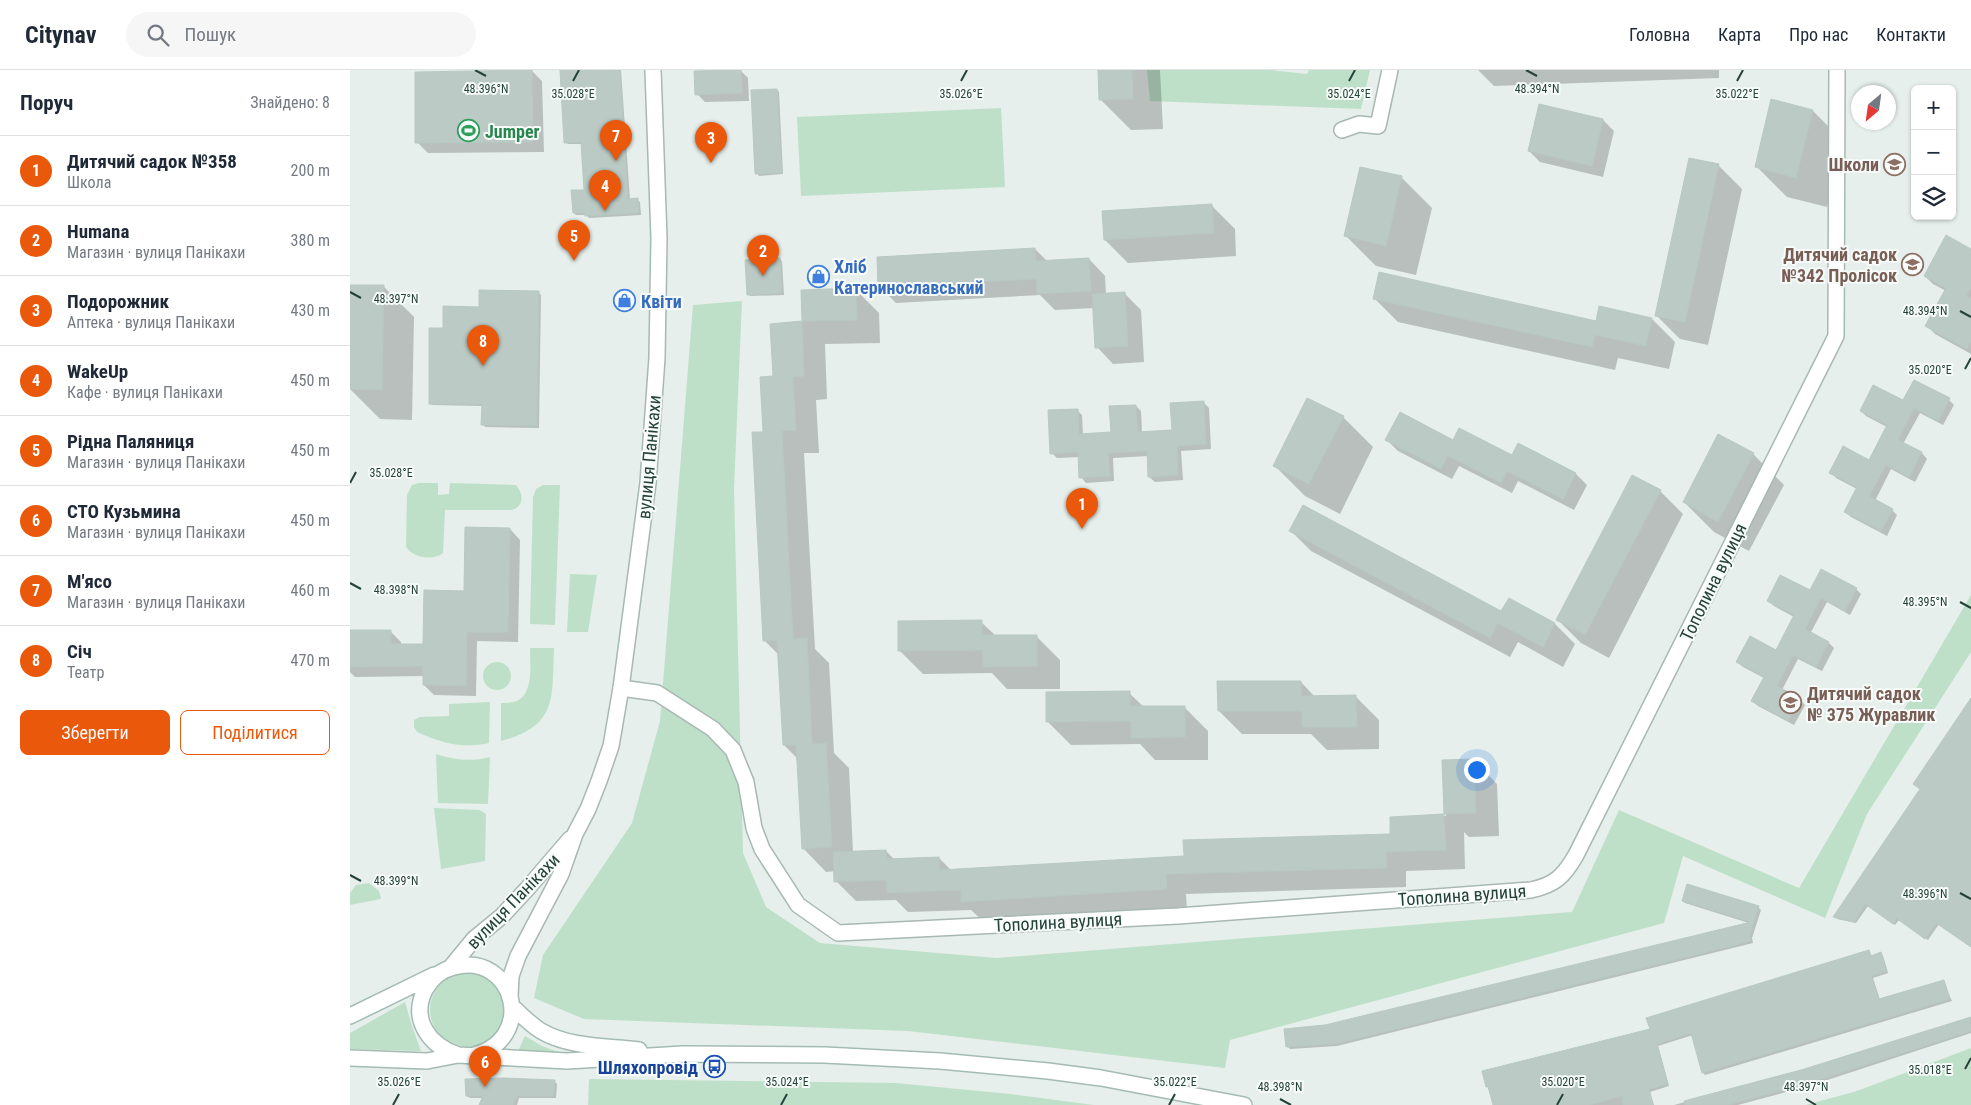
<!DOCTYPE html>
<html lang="uk">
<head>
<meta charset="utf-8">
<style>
	body { margin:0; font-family:"Roboto Condensed",sans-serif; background:#f6f6f7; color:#1f2937 }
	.controls { position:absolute; right:15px; top:15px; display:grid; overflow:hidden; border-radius:8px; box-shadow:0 1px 4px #0004 }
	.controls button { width:45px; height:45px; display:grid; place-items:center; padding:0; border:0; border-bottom:1px solid #e0e1e3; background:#fff; color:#1f2937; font:25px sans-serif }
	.compass { position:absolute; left:1501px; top:15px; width:45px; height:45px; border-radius:50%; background:#fff; box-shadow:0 1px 4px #0004; rotate:209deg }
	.you { position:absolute; left:1126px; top:699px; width:18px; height:18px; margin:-12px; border:4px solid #fff; border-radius:50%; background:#1a73e8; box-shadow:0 0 0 8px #1a73e833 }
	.badge { display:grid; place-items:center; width:32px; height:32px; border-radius:50%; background:#ea580c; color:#fff; font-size:16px; font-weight:700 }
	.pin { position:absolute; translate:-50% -41px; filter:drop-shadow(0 1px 2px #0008) }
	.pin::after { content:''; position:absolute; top:26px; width:18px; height:15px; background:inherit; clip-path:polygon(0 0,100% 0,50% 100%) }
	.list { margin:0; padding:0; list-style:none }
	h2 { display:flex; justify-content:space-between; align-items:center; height:65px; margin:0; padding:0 20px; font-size:21px }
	h2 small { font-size:16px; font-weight:400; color:#747a83 }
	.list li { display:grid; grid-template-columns:32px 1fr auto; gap:15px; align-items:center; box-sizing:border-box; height:70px; padding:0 20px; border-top:1px solid #e0e1e3 }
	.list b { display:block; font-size:19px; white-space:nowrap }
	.list p { margin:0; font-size:16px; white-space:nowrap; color:#747a83 }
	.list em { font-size:16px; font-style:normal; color:#747a83 }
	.actions { display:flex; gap:10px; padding:15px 20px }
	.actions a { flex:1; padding:11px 0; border:1px solid #ea580c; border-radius:8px; text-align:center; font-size:18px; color:#ea580c }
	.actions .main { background:#ea580c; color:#fff }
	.icon { flex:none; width:28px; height:28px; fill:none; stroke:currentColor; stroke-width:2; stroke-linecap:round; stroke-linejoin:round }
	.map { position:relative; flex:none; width:1621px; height:1035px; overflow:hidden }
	header { display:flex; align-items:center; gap:30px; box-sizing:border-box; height:70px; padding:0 25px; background:#fff; border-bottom:1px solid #e0e1e3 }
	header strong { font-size:24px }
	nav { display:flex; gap:28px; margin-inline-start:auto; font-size:18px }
	.search { width:350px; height:45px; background:#f6f6f7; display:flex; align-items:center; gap:12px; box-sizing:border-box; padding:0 18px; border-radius:28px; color:#747a83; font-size:19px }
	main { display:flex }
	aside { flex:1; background:#fff }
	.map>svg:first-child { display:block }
	.green { fill:#bfe0c8 }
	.shadow { fill:#0003 }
	.building { fill:#bbcac4; stroke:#b8c9c2 }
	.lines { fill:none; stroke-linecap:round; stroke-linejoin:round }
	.minor-casing { stroke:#a8b8b2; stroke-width:18 }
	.tertiary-casing { stroke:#a8b8b2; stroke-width:18 }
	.secondary-casing { stroke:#a4bbb3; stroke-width:18 }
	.minor { stroke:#fff; stroke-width:15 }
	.tertiary { stroke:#fff; stroke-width:15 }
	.secondary { stroke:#fff; stroke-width:15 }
	.ticks { fill:none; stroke:#24423a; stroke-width:2 }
	.labels { text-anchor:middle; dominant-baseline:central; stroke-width:4; stroke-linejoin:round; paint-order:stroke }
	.leisure-label { font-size:18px; font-weight:bold; fill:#27864d; stroke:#f7fbf9; text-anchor:start }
	.education-label { font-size:18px; font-weight:bold; fill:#785e54; stroke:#f7fbf9; text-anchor:end }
	.shop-label { font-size:18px; font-weight:bold; fill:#366cbe; stroke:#f7fbf9; text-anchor:start }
	.street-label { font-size:18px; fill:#24423a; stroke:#f7fbf9 }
	.transit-label { font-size:18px; font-weight:bold; fill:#164399; stroke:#f7fbf9; text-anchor:end }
	.ticks-label { font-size:12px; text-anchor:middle; fill:#24423a; stroke:#f7fbf9; stroke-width:4; stroke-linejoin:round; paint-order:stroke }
</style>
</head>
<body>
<header>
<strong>Citynav</strong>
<div class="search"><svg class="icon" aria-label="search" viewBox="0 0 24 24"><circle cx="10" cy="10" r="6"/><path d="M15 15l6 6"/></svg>Пошук</div>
<nav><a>Головна</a><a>Карта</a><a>Про нас</a><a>Контакти</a></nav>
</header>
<main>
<aside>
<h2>Поруч<small>Знайдено: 8</small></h2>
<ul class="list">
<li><span class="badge">1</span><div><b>Дитячий садок №358</b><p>Школа</p></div><em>200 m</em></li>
<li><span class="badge">2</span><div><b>Humana</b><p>Магазин · вулиця Панікахи</p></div><em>380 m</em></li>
<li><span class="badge">3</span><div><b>Подорожник</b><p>Аптека · вулиця Панікахи</p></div><em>430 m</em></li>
<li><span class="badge">4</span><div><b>WakeUp</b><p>Кафе · вулиця Панікахи</p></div><em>450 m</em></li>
<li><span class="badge">5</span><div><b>Рідна Паляниця</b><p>Магазин · вулиця Панікахи</p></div><em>450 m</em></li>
<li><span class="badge">6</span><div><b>СТО Кузьмина</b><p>Магазин · вулиця Панікахи</p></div><em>450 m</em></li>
<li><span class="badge">7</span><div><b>М'ясо</b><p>Магазин · вулиця Панікахи</p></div><em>460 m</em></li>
<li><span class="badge">8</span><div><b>Січ</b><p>Театр</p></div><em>470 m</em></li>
</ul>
<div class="actions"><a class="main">Зберегти</a><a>Поділитися</a></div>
</aside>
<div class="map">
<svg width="1621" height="1035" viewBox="0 0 1621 1035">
	<rect width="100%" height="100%" fill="#e6efeb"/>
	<path class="green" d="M797,0H919L957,4L959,0H1020L1011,39L800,31Z
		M651,38L655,117L451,126L447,47Z
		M392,231L384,419L393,783L416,837L470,873L647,888L1222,842L1269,740L1449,818L1621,525V582L1517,744L1475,848L1333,786L1314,853L880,970L875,998L558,961L234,949L184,928L193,885L282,753L310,651L343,235Z
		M69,413H88V425L99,424L100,413L166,415C174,424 174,436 162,440H95L93,483C84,491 61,488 56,476L57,425L62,415Z
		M193,415H210L205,555L180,554L183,427L186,419Z
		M220,504L247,505L238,562H217Z
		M180,578H204C202,628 208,656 151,671V633C156,633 162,633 167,631C184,623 180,593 180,578Z
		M133 606a14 14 0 1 1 28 0a14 14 0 1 1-28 0Z
		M140,632L139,673C113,679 91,673 67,662L64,657V650L70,647L99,646V634Z
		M86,684C105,690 121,692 140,687L138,734L88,733Z
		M84,738L130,740L136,744L135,791L91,799Z
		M19,813L29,821L31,829L0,835V823L6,815Z
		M80 940a37 37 0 1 1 74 0a37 37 0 1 1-74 0Z
		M55,932L62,956L71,981L0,979V963Z
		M175,966L192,976L211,983L168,981Z
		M1621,978V1035H1456L1507,1021Z
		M239,1009L546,1013L660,1024L744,1035H238Z"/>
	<path class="shadow" d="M181,0L192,11L194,82L78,83L67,72Z
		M211,0H271L280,130H287L290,132L291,145L239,148L237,145H226L224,143L235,121L233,74H218L215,72Z
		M390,0L398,8L399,31L355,32L347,24L345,2Z
		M749,0H810L813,59L781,60L751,30Z
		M1128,0H1369V8L1144,16Z
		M427,20L429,22L433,104L409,106L407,103Z
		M1463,41L1493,71L1477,137L1437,127L1406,96Z
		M1253,50L1264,61L1253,107L1190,92L1179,81Z
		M1340,90L1369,96L1392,119L1358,275L1330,269L1306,245Z
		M1051,107L1082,138L1066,205L1026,196L996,166Z
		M861,135L885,159L886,186L778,193L755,170Z
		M685,179L697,191L739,189L755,206L756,225L775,224L791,240L794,292L763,294L747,277L744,238L705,240L690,225L546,233L530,217Z
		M1621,180V284L1585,264L1577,256L1596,221L1583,214L1575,206Z
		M429,189L432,191L434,225L400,226L398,224Z
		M33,216L64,247L62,350L30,349L0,319V277Z
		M506,220L529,243L530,273L475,274L477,329L466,330L469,383H454L465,579L479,593L484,683L499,698L503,782L536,781L545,790L589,788L602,801L835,787L1042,766L1041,748L1096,746L1094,691L1124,690L1147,714L1149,766L1119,767L1114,762L1115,799L1056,801V817L836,824L837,839L633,851L621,840L558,842L546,830L506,831L486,811L485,801L476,802L453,778L448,689L434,675L429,585L414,570V363L424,308L422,255L453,252L452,221Z
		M188,222L191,225L189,358L135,357L133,354V336L82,335L80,333L94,259L130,238Z
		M1024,228L1247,252L1302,249L1325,272L1319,299L1268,288L1265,300L1048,252Z
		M1599,330L1604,335L1593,355L1570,343L1553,374L1572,383L1577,389L1565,412L1541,399L1525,431L1542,440L1547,445L1537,466L1501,447L1495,441L1507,419L1486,408L1481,402L1519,392L1537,357L1516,346L1511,341L1553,332Z
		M853,332L859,338L861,379L831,381L833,410L805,412L799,407L798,386L763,388L764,411L736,413L731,407L730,387L707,388L702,383L727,340L732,345L733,365L762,363L786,336L791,341L792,363L823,361Z
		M993,347L1023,377L990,444L955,426L925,396Z
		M1368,366L1403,384L1434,415L1399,481L1364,462L1334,432Z
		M1037,370L1104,371L1226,404L1237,415L1224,440L1168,411L1162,423L1109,396L1102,409L1048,381Z
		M1310,421L1333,444L1259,588L1231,573L1208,550Z
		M160,459L170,470L168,572L127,571L126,626L84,625L74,615V606L5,607L0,602V562L40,561L51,572V575H75L115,522Z
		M941,461L1152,543L1159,530L1205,554L1225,574L1213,597L1168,572L1160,587L961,481Z
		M1506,519L1511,524L1500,545L1477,532L1460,564L1479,573L1484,578L1472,601L1448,589L1432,620L1449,629L1455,635L1444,655L1408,636L1402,631L1414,608L1393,597L1388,592L1426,581L1444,547L1424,536L1418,531L1460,522Z
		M631,552L646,566H686L710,590V619H657L642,603L573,604L550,581Z
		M951,612L965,627H1006L1029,650V679L977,680L961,664H892L869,641Z
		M779,623L794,637H834L858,661V690H805L790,674L721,675L698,652Z
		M1621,629V877L1589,854L1578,870L1549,850L1545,855L1518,836L1506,853L1487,849L1485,847L1571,719Z
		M1333,831L1408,837L1411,840L1402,868L1403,873L987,976L940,979L938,977L975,957L1402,854L1335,833Z
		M1518,881L1522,887L1531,884L1533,886L1538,903L1523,908L1530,930L1593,912L1602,931L1355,1005L1353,1003L1343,965L1308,976L1319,1016L1300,1022L1304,1035H1145L1137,1016L1302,960Z
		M1621,948V963L1459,1016L1388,1035H1324L1451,1001Z
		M204,1011L207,1014L206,1028H169L167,1035H131L133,1028H120L117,1026Z"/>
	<path class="building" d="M182,0L183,72L65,73V2Z
		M210,0H270L278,129L288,128L289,143L235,146V143H223L221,120H234L231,72L214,73Z
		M391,0L392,23L345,25L344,1Z
		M748,0H782L783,29L749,30Z
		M427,19L432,103L405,104L401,20Z
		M1421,29L1463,40L1446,108L1405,97Z
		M1189,34L1253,49L1242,96L1178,81Z
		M1339,88L1369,94L1335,252L1305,246Z
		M1010,97L1052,106L1036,176L994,166Z
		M862,134L864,163L754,170L752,141Z
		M1596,165L1621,179V218L1616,226L1621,229V271L1617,279L1575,256L1596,218L1574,206Z
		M685,178L686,191L739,188L741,221L687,224L686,209L528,217L527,187Z
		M430,188L432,223L397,225L395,190Z
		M1029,202L1246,251L1249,236L1302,248L1296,276L1245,265L1242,277L1023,229Z
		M0,215H34L32,320L0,319Z
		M506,218L507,250L452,251L451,220Z
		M129,220L189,221L187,356L131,355L132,334H79V258H93V236L129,237Z
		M775,222L778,276L745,278L742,224Z
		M452,251L454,306L443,307L446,360L432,361L443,569L457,568L462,674L476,673L482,777L452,779L446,675H433L427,570L413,571L402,362H413L410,307L423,306L420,254Z
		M1564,310L1600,328L1588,351L1564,338L1548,370L1572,382L1559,407L1536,395L1519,426L1543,439L1531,461L1494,442L1507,417L1479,403L1493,376L1519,390L1537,355L1510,341L1523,315L1553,330Z
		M957,328L994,346L959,414L923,396Z
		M854,331L856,374L827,376L828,405L798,407L797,381L758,383L760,406L729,408L728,382L700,384L698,340L728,339L729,364L761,362L759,336L786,335L788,362L822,360L820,333Z
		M1050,342L1103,370L1109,358L1162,385L1168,373L1226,403L1213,429L1157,401L1151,413L1098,386L1091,399L1035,370Z
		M1368,364L1404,383L1368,452L1333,432Z
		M1282,405L1311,420L1235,565L1206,550Z
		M953,435L1151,541L1159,528L1205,553L1193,577L1148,553L1140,568L939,461Z
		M115,457L160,458L158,562H117L116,616L73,615V596L0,597V560H41V574H73L74,520L114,521Z
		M1471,499L1507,518L1495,541L1471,528L1455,559L1479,572L1466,597L1443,585L1427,616L1450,628L1438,651L1401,631L1414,607L1386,592L1400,566L1426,580L1444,545L1417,531L1430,505L1460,520Z
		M632,550V565H687V596L633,597V580L548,581V551Z
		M867,611H951V626L1006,625L1007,657H952V641H868Z
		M780,621V636H835V667L781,668V651L696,652V622Z
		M1621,628V877L1586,853L1575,869L1546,848L1543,854L1515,834L1504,852L1483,847L1570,719L1563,714Z
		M1124,689L1126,743L1094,744L1092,690Z
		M1094,744L1096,780L1036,782L1037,798L816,804L817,819L611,832V820L537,823L536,810L484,812L483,782L536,780L537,789L589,787L590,800L834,786L833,770L1040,764V747Z
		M1337,814L1409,836L1400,865L1401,871L985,974L936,977L934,959L975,955L1401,852L1332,831Z
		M1519,880L1521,886L1531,882L1537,901L1521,906L1529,929L1594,910L1600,929L1352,1003L1341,963L1307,974L1318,1014L1299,1019L1303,1035H1273L1272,1026L1239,1035H1143L1138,1016L1136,1017L1132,1001L1300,959L1296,948Z
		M1621,947V961L1456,1014L1378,1035H1335L1334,1031L1451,1000Z
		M154,1008L205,1010L204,1026H167L163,1035H129L133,1026H116L115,1009Z"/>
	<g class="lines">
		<defs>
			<path id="minor" d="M992,60L1009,54L1028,56L1040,0
				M271,618L307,623L363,659L383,680L396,712L404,758L412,779L448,835L488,863L828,846L1181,820C1205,815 1214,806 1226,785L1486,266L1487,0"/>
			<path id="tertiary" d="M101,897L124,869L152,846L177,819L220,769
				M160,926L161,906L168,886L211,804L225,764L238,739L249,711L261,676L271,618L298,413L307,288L309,168L303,0"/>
			<path id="secondary" d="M162,936C171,945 180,954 191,961C220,978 258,976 289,980
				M0,946L84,905
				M120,986C189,972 165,881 104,897C91,900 81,909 75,920C60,950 80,976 108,985L217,991L333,984L475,985L590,991L698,1001L751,1008L894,1035
				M0,988L77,991L108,985"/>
		</defs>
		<use href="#minor" class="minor-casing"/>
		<use href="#tertiary" class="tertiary-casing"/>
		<use href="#secondary" class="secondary-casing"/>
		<use href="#minor" class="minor"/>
		<use href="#tertiary" class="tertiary"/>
		<use href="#secondary" class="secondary"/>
	</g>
	<path class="ticks" d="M125,0L136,6M1176,0L1187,6M223,11L229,0M611,11L617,0M999,11L1005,0M1387,11L1393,0M0,222L11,228M1610,241L1621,247M1615,299L1621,288M0,413L6,402M0,513L11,519M1610,532L1621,538M0,805L11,811M1610,823L1621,829M1615,999L1621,988M930,1029L941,1035M1456,1029L1466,1035M43,1035L49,1024M431,1035L437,1024M819,1035L825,1024M1207,1035L1213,1024"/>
	<defs>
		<symbol id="stadium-ring" viewBox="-11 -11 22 22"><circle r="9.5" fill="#f7fbf9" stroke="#2e9e5b" stroke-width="1.5"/><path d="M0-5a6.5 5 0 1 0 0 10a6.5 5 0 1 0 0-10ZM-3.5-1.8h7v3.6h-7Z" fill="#2e9e5b"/></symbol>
		<symbol id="school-ring" viewBox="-11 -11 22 22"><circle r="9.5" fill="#f7fbf9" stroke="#8d6e63" stroke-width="1.5"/><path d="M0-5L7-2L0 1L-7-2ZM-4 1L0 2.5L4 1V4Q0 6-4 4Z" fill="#8d6e63"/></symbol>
		<symbol id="shop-ring" viewBox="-11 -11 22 22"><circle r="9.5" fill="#f7fbf9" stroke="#3f7fe0" stroke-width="1.5"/><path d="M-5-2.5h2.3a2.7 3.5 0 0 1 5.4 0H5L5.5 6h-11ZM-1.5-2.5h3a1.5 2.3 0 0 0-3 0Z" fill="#3f7fe0"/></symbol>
		<symbol id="bus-ring" viewBox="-11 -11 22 22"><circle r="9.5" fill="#f7fbf9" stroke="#1a4fb4" stroke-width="1.5"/><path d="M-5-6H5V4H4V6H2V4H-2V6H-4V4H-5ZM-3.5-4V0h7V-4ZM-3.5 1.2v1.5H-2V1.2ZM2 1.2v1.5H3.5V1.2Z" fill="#1a4fb4"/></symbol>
	</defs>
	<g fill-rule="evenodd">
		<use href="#stadium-ring" x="106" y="48" width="25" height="25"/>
		<use href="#school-ring" x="1532" y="82" width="25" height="25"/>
		<use href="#school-ring" x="1550" y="182" width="25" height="25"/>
		<use href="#shop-ring" x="456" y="194" width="25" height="25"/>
		<use href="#shop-ring" x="262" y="218" width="25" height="25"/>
		<use href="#school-ring" x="1428" y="620" width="25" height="25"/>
		<use href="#bus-ring" x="352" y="984" width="25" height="25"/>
	</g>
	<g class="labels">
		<g class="leisure-label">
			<text x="135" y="61">Jumper</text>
		</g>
		<g class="education-label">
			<text x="1529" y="94">Школи</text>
			<text x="1547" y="184">Дитячий садок<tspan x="1547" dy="21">№342 Пролісок</tspan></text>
			<text x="1457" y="623" text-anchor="start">Дитячий садок<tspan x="1457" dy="21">№ 375 Журавлик</tspan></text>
		</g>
		<g class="shop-label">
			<text x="484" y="196">Хліб<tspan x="484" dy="21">Катеринославський</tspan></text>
			<text x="291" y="231">Квіти</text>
		</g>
		<g class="street-label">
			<text transform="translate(299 387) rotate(-85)">вулиця Панікахи</text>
			<text transform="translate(1363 512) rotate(-64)">Тополина вулиця</text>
			<text transform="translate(1112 825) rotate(-4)">Тополина вулиця</text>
			<text transform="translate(163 831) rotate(-46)">вулиця Панікахи</text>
			<text transform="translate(708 852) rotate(-3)">Тополина вулиця</text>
		</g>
		<g class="transit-label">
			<text x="348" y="997">Шляхопровід</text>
		</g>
	</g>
	<g class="ticks-label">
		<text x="136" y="23">48.396°N</text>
		<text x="1187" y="23">48.394°N</text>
		<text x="223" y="28">35.028°E</text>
		<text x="611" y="28">35.026°E</text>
		<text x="999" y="28">35.024°E</text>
		<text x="1387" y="28">35.022°E</text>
		<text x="46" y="233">48.397°N</text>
		<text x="1575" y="245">48.394°N</text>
		<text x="1580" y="304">35.020°E</text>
		<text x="41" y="407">35.028°E</text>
		<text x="46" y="524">48.398°N</text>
		<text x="1575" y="536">48.395°N</text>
		<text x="46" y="815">48.399°N</text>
		<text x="1575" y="828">48.396°N</text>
		<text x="1580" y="1004">35.018°E</text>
		<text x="49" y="1016">35.026°E</text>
		<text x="437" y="1016">35.024°E</text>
		<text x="825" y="1016">35.022°E</text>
		<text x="1213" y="1016">35.020°E</text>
		<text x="930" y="1021">48.398°N</text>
		<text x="1456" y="1021">48.397°N</text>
	</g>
</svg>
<div class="controls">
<button>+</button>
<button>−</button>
<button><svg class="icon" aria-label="layers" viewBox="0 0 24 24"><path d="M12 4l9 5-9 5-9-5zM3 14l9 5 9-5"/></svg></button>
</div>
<svg class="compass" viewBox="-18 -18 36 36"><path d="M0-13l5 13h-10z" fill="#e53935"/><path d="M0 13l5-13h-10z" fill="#747a83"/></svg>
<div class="you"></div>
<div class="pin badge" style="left:732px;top:459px">1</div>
<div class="pin badge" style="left:413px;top:206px">2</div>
<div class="pin badge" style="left:361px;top:93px">3</div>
<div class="pin badge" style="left:255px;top:141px">4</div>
<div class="pin badge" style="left:224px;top:191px">5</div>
<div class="pin badge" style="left:135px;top:1017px">6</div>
<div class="pin badge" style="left:266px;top:91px">7</div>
<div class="pin badge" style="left:133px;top:296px">8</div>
</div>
</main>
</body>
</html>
